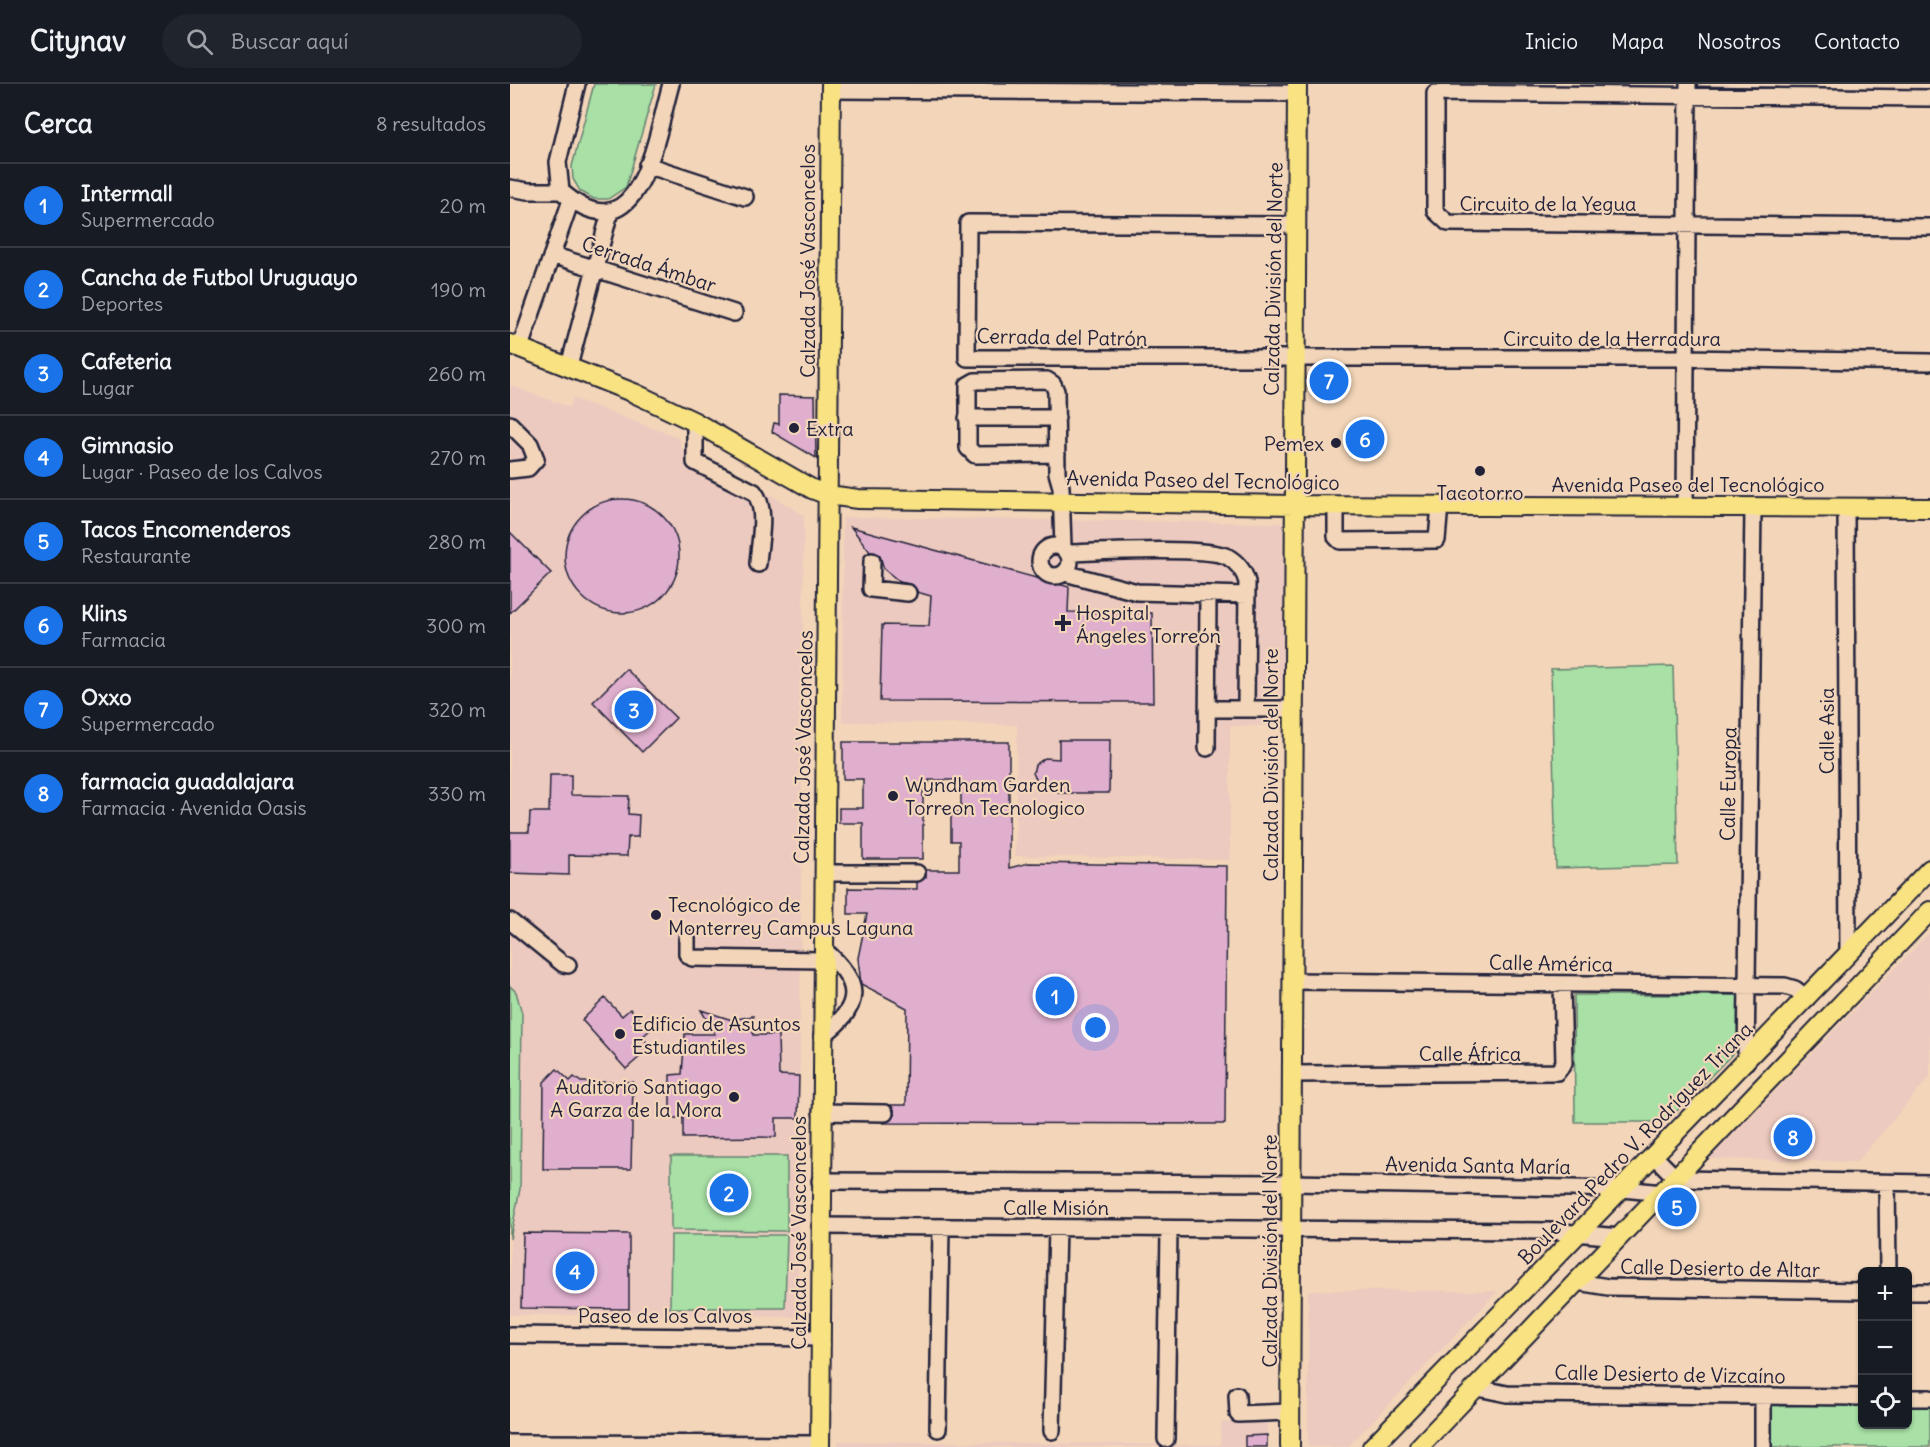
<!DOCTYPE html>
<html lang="es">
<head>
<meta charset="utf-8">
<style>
	body { margin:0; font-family:Delius,sans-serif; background:#20242c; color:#f1f3f6 }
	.controls { position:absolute; right:18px; bottom:18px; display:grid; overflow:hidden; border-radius:9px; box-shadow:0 2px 4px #0004 }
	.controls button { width:54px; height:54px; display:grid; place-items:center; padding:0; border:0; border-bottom:2px solid #363941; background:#171b24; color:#f1f3f6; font:30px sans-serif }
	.you { position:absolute; left:586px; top:944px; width:21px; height:21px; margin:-15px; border:4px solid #fff; border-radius:50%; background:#1a73e8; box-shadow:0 0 0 9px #1a73e833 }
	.badge { display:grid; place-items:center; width:39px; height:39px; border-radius:50%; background:#1a73e8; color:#fff; font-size:20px; font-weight:700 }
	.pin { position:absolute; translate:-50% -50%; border:3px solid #fff; box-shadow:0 2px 6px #0006 }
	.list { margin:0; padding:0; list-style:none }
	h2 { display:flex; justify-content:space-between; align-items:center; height:78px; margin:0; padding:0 24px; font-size:26px }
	h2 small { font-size:20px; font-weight:400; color:#9ea1a6 }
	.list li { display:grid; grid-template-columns:39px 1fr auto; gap:18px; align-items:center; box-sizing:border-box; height:84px; padding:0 24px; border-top:2px solid #363941 }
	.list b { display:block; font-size:22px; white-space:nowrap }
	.list p { margin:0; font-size:20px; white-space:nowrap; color:#9ea1a6 }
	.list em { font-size:20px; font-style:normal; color:#9ea1a6 }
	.icon { flex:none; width:33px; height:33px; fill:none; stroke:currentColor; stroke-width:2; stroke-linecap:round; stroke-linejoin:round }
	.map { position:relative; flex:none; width:1420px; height:1363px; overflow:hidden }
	header { display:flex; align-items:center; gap:36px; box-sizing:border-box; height:84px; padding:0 30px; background:#171b24; border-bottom:2px solid #363941 }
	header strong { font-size:28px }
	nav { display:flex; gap:33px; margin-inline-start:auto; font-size:21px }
	.search { width:420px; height:54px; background:#20242c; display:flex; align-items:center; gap:15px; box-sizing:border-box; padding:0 21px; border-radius:33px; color:#9ea1a6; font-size:22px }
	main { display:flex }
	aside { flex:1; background:#171b24 }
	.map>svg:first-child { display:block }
	.built { fill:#edcabf }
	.green { fill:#a8e0a5; stroke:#658170; stroke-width:1.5 }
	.building { fill:#e0afce; stroke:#22223b; stroke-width:1.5 }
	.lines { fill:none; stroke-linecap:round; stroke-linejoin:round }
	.minor-casing { stroke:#22223b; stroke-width:20 }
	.major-casing { stroke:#22223b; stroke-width:22 }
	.minor { stroke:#f3d6b9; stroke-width:15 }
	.major { stroke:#f8e281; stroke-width:18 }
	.poi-dot { fill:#22223b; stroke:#f3d6b9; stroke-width:2 }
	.labels { text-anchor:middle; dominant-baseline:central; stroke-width:4.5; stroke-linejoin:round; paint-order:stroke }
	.street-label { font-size:20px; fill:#22223b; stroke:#f3d6b9 }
	.poi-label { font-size:20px; fill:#22223b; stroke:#f3d6b9; text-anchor:start }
</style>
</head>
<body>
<header>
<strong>Citynav</strong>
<div class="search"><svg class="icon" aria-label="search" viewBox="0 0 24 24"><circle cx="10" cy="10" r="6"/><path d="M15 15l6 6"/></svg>Buscar aquí</div>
<nav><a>Inicio</a><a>Mapa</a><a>Nosotros</a><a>Contacto</a></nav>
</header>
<main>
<aside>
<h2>Cerca<small>8 resultados</small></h2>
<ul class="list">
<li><span class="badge">1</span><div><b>Intermall</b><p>Supermercado</p></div><em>20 m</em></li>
<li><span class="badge">2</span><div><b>Cancha de Futbol Uruguayo</b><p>Deportes</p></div><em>190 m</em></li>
<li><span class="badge">3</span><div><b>Cafeteria</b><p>Lugar</p></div><em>260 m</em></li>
<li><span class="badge">4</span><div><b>Gimnasio</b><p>Lugar · Paseo de los Calvos</p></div><em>270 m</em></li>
<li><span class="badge">5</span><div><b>Tacos Encomenderos</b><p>Restaurante</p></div><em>280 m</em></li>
<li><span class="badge">6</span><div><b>Klins</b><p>Farmacia</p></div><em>300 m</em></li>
<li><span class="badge">7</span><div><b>Oxxo</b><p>Supermercado</p></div><em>320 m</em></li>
<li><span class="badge">8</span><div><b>farmacia guadalajara</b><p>Farmacia · Avenida Oasis</p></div><em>330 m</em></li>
</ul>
</aside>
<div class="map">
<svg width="1420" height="1363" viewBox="0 0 1420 1363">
	<rect width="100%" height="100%" fill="#f3d6b9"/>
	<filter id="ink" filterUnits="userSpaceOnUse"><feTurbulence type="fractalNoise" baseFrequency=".0167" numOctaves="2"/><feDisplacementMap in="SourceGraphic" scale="12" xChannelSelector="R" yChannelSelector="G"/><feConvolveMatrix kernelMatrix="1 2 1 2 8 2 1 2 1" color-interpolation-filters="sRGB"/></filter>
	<g filter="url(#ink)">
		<path class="built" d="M0,301L59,323L63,314L169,354L172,364L221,387L294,431L288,1233L0,1231Z
			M333,433L773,439V642H720V776L505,772L507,641L332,638Z
			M1420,848V993L1347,1078L1199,1075Z
			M798,1206L988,1207L838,1363H798Z
			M711,1338H757L758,1363H328V1357L710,1361Z"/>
		<path class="green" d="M84,0H146L116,103L98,115H84L70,107L63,95L62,82Z
			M1163,582L1168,781L1046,784L1041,585Z
			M0,902L6,908L12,929L10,1105L0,1155Z
			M1064,911H1228V964L1156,1038H1065Z
			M161,1072H277V1147L161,1146Z
			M161,1151H277L275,1224H160Z
			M1259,1319L1352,1322V1340H1398V1323H1420V1363H1259Z"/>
		<path class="building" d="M269,311L305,312L306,374L262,348L264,339L269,340Z
			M55 472a57 57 0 1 1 114 0a57 57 0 1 1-114 0Z
			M341,443L559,503L558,528L642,529L643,618L370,617L372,541L419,542L421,512L407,508L403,501L390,498L374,485L370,472L360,468Z
			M0,448L41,489L0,529Z
			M116,585L166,634L132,668L83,618Z
			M549,656H600L599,709H548L549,699L536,701L527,697L523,689L525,681L535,674L549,675Z
			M333,658H499V784L519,779L717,782L715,1040L374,1039L384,1033V1025L380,1021H396L397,924L351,900L348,874L357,830H338V804L407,805V799L416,793V786H449V757H441V728H451V696H419V700H413V775H353V739H329V724H353V695H333Z
			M40,691H61V711L119,712L118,730L129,731L128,753H118L117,772L59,771V791L0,789V748H19L20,728H39Z
			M95,914L112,932L120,925L140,946L132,953L141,963L116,985L72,936Z
			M191,926L222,936L243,932V951H268L269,991L289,992L288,1034H266V1053L173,1054V1034H160V991L172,990L175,950H205Z
			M47,985L60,997L64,993L71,998H123L121,1085H33L34,998Z
			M13,1149L119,1150V1225L11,1224Z
			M757,1351V1363H735V1352Z"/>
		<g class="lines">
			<defs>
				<path id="minor" d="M67,0L48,78L51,107C130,177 146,52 161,0
					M321,6L787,9
					M1420,14L925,9V127L938,139L1420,143
					M137,81L235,113
					M0,104L18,107H51
					M786,141L458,139L457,274H1176L1420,278
					M42,171L224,229
					M10,263L61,116
					M59,282L100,128
					M457,334H547
					M185,338V378L244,408C258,425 249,459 248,480
					M0,340L20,360L26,375L18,384L0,386
					M547,370L465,371L458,364V301L465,297L537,296L543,300L546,307L547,389L551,403L553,463
					M826,421V453L830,457L927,456L930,421
					M1175,422L1178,0
					M1336,423L1338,871
					M530 477a15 15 0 1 1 30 0a15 15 0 1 1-30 0Z
					M559,469C589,468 697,462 718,473C728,479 734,487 737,498L736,625
					M362,477L361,505L398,509
					M555,489L627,508L737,511
					M697,625H783
					M697,664L698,510
					M314,789H407
					M0,837L53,880L58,881
					M177,854V870L182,874L313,876
					M782,897L1275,902L1285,905L1297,914
					M312,952C355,921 351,897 313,865
					M1236,978L1243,423
					M782,990L1047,988L1054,979L1052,900
					M311,1028L375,1029
					M1145,1073L1167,1095L1420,1099
					M310,1097L781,1099L1113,1105L1153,1109
					M1377,1099L1378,1188
					M310,1142L1041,1147L1110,1153
					M1067,1198L1098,1203L1352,1207
					M1398,1208H1420
					M0,1251L310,1254
					M968,1304L997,1310L1352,1313
					M727,1311L728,1330L781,1328
					M1398,1314H1420
					M428,1345L431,1143
					M542,1347L547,1144
					M656,1355L659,1145
					M0,1359L310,1360
					M1253,1363V1312"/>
				<path id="major" d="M0,260L124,309L185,338L302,405L318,411L348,415L783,421L1420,424
					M310,1363L321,0
					M780,1363L787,0
					M862,1363L1420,785
					M909,1363L1420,827"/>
			</defs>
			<use href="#minor" class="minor-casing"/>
			<use href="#major" class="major-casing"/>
			<use href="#minor" class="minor"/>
			<use href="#major" class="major"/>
		</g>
	</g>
	<g class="poi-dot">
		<circle cx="284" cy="344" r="6"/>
		<circle cx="826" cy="359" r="6"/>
		<circle cx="970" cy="387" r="6"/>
		<path d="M550 530h6v6h6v6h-6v6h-6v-6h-6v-6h6z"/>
		<circle cx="383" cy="712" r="6"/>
		<circle cx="146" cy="831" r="6"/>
		<circle cx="110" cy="950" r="6"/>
		<circle cx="224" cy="1013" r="6"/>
	</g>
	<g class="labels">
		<g class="street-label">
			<text x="1038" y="119">Circuito de la Yegua</text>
			<text transform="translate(297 177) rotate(-90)">Calzada José Vasconcelos</text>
			<text transform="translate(139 180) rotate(18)">Cerrada Ámbar</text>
			<text transform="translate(763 195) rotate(-89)">Calzada División del Norte</text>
			<text transform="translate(552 253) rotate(1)">Cerrada del Patrón</text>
			<text x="1102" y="254">Circuito de la Herradura</text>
			<text transform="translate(693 396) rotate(1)">Avenida Paseo del Tecnológico</text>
			<text x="1178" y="400">Avenida Paseo del Tecnológico</text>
			<text transform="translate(1316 647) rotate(-90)">Calle Asia</text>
			<text transform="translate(293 663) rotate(-89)">Calzada José Vasconcelos</text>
			<text transform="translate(760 681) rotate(-90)">Calzada División del Norte</text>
			<text transform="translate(1218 700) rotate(-89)">Calle Europa</text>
			<text transform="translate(1041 879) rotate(1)">Calle América</text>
			<text x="960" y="969">Calle África</text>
			<text transform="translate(1125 1059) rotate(-46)">Boulevard Pedro V. Rodríguez Triana</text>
			<text transform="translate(968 1081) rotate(1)">Avenida Santa María</text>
			<text x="546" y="1123">Calle Misión</text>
			<text transform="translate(288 1149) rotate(-90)">Calzada José Vasconcelos</text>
			<text transform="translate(759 1167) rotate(-90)">Calzada División del Norte</text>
			<text transform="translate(1210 1184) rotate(1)">Calle Desierto de Altar</text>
			<text x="155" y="1231">Paseo de los Calvos</text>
			<text transform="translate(1160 1290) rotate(1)">Calle Desierto de Vizcaíno</text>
		</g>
		<g class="poi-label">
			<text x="296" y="344">Extra</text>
			<text x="814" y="359" text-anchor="end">Pemex</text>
			<text x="970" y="408" text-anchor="middle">Tacotorro</text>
			<text x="566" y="528">Hospital<tspan x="566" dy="23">Ángeles Torreón</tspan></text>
			<text x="395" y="700">Wyndham Garden<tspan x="395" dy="23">Torreon Tecnologico</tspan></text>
			<text x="158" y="820">Tecnológico de<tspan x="158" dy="23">Monterrey Campus Laguna</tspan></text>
			<text x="122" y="939">Edificio de Asuntos<tspan x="122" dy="23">Estudiantiles</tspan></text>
			<text x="212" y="1002" text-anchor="end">Auditorio Santiago<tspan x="212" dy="23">A Garza de la Mora</tspan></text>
		</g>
	</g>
</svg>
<div class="controls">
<button>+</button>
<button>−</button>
<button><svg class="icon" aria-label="locate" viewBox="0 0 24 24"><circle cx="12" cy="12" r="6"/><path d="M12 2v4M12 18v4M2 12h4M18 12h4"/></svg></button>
</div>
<div class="you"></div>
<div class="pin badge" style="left:545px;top:912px">1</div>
<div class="pin badge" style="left:219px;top:1109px">2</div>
<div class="pin badge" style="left:124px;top:626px">3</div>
<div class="pin badge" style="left:65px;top:1187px">4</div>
<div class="pin badge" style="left:1167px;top:1123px">5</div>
<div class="pin badge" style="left:855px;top:355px">6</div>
<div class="pin badge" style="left:819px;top:297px">7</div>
<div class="pin badge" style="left:1283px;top:1053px">8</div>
</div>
</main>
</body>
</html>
